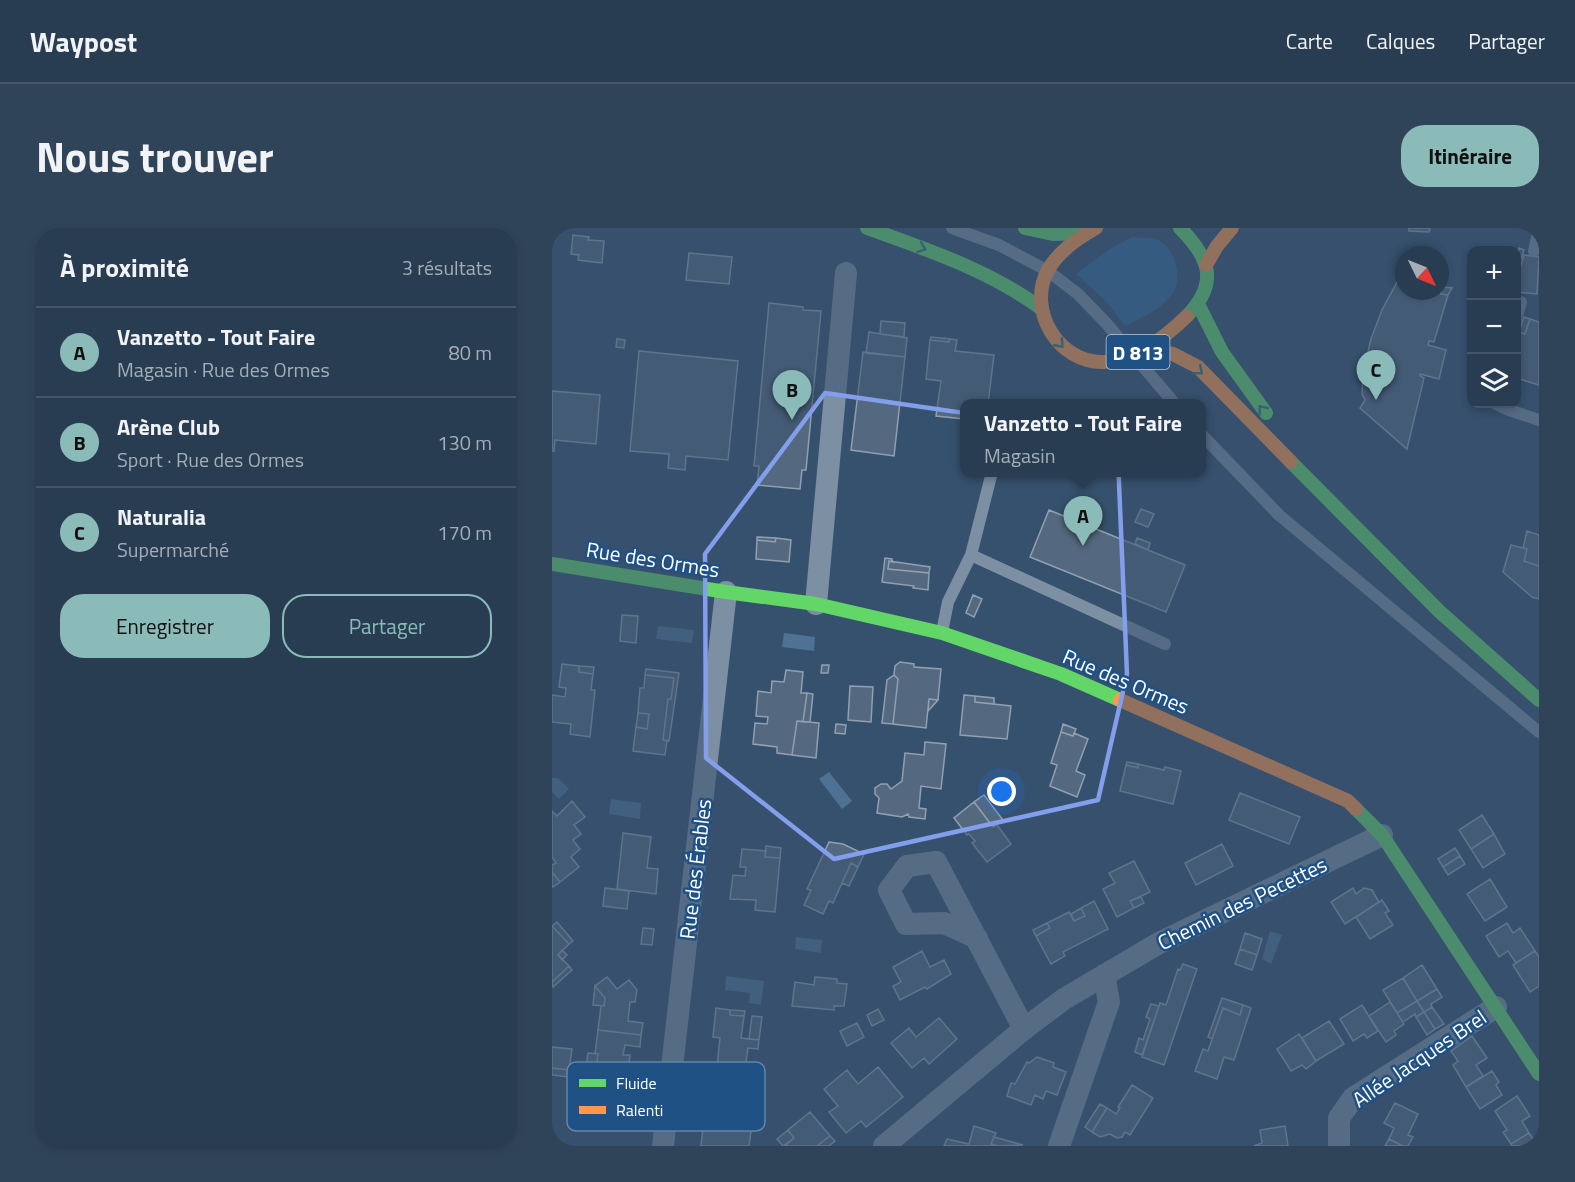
<!DOCTYPE html>
<html lang="fr">
<head>
<meta charset="utf-8">
<style>
	body { margin:0; font-family:"Titillium Web",sans-serif; background:#304459; color:#f1f3f6 }
	.controls { position:absolute; right:18px; top:18px; display:grid; overflow:hidden; border-radius:12px; box-shadow:0 3px 9px #0003 }
	.controls button { width:54px; height:54px; display:grid; place-items:center; padding:0; border:0; border-bottom:2px solid #445669; background:#283d52; color:#f1f3f6; font:30px sans-serif }
	.compass { position:absolute; left:843px; top:18px; width:54px; height:54px; border-radius:50%; background:#283d52; box-shadow:0 3px 9px #0003; rotate:133deg }
	.you { position:absolute; left:450px; top:564px; width:21px; height:21px; margin:-15px; border:4px solid #fff; border-radius:50%; background:#1a73e8; box-shadow:0 0 0 9px #1a73e833 }
	.badge { display:grid; place-items:center; width:39px; height:39px; border-radius:50%; background:#8bbbb9; color:#111; font-size:20px; font-weight:700 }
	.pin { position:absolute; translate:-50% -50px; filter:drop-shadow(0 2px 3px #0008) }
	.pin::after { content:''; position:absolute; top:32px; width:21px; height:18px; background:inherit; clip-path:polygon(0 0,100% 0,50% 100%) }
	.popup { position:absolute; left:408px; top:171px; width:246px; height:78px; box-sizing:border-box; display:grid; place-content:center; border-radius:12px; background:#283d52; filter:drop-shadow(0 2px 4px #0005); font-size:20px; white-space:nowrap; color:#a5aeb8 }
	.popup b { font-size:22px; color:#f1f3f6 }
	.popup::after { content:''; position:absolute; left:50%; top:100%; margin-left:-12px; border:12px solid transparent; border-top-color:#283d52 }
	.list { margin:0; padding:0; list-style:none }
	h2 { display:flex; justify-content:space-between; align-items:center; height:78px; margin:0; padding:0 24px; font-size:26px }
	h2 small { font-size:20px; font-weight:400; color:#a5aeb8 }
	.list li { display:grid; grid-template-columns:39px 1fr auto; gap:18px; align-items:center; box-sizing:border-box; height:90px; padding:0 24px; border-top:2px solid #445669 }
	.list b { display:block; font-size:22px; white-space:nowrap }
	.list p { margin:0; font-size:20px; white-space:nowrap; color:#a5aeb8 }
	.list em { font-size:20px; font-style:normal; color:#a5aeb8 }
	.actions { display:flex; gap:12px; padding:18px 24px }
	.actions a { flex:1; padding:14px 0; border:2px solid #8bbbb9; border-radius:24px; text-align:center; font-size:21px; color:#8bbbb9 }
	.actions .main { background:#8bbbb9; color:#111 }
	.icon { flex:none; width:33px; height:33px; fill:none; stroke:currentColor; stroke-width:2; stroke-linecap:round; stroke-linejoin:round }
	.map { position:relative; flex:none; width:987px; height:918px; overflow:hidden; border-radius:24px }
	header { display:flex; align-items:center; gap:36px; box-sizing:border-box; height:84px; padding:0 30px; background:#283d52; border-bottom:2px solid #445669 }
	header strong { font-size:28px }
	nav { display:flex; gap:33px; margin-inline-start:auto; font-size:21px }
	.intro { display:flex; align-items:center; justify-content:space-between; box-sizing:border-box; height:144px; padding:0 36px }
	h1 { margin:0; font-size:42px }
	.button { padding:15px 27px; border-radius:24px; background:#8bbbb9; color:#111; font-size:21px; font-weight:700 }
	main { display:flex; gap:36px; padding:0 36px }
	aside { flex:1; background:#283d52; border-radius:24px; box-shadow:0 3px 9px #0003 }
	.map>svg:first-child { display:block }
	.green { fill:#33689a }
	.water { fill:#4e7194 }
	.building { fill:#54697f; stroke:#90a0b1; stroke-width:1.5 }
	.lines { fill:none; stroke-linecap:round; stroke-linejoin:round }
	.lane { stroke:#7c8fa3; stroke-width:12 }
	.street { stroke:#7c8fa3; stroke-width:22 }
	.fast { stroke:#63d668; stroke-width:14 }
	.slow { stroke:#ff974d; stroke-width:14 }
	.oneway { stroke:#33797c }
	.marked { fill:none; stroke:#839eea; stroke-width:4.5; stroke-linejoin:round }
	.labels { text-anchor:middle; dominant-baseline:central; stroke-width:5; stroke-linejoin:round; paint-order:stroke }
	.shield { fill:#1f5184; stroke:#bccbda; stroke-width:1.5 }
	.shield-label { font-size:20px; font-weight:bold; fill:#fff }
	.street-label { font-size:21px; fill:#fff; stroke:#1f5184 }
	.key { fill:#1f5184; stroke:#6285a9; stroke-width:1.5 }
	.key-label { font-size:16px; fill:#fff }
</style>
</head>
<body>
<header>
<strong>Waypost</strong>
<nav><a>Carte</a><a>Calques</a><a>Partager</a></nav>
</header>
<div class="intro"><h1>Nous trouver</h1><a class="button">Itinéraire</a></div>
<main>
<aside>
<h2>À proximité<small>3 résultats</small></h2>
<ul class="list">
<li><span class="badge">A</span><div><b>Vanzetto - Tout Faire</b><p>Magasin · Rue des Ormes</p></div><em>80 m</em></li>
<li><span class="badge">B</span><div><b>Arène Club</b><p>Sport · Rue des Ormes</p></div><em>130 m</em></li>
<li><span class="badge">C</span><div><b>Naturalia</b><p>Supermarché</p></div><em>170 m</em></li>
</ul>
<div class="actions"><a class="main">Enregistrer</a><a>Partager</a></div>
</aside>
<div class="map">
<svg width="987" height="918" viewBox="0 0 987 918">
	<rect width="100%" height="100%" fill="#36516d"/>
	<path class="green" d="M580,9C587,10 597,9 604,11C622,18 631,47 622,63C612,80 589,90 573,98L555,74L524,46L558,21Z"/>
	<path class="water" d="M106,398L142,402L140,415L104,411Z
		M232,405L263,409L262,423L230,419Z
		M277,544L300,573L290,581L267,551Z
		M0,550H6L17,561L7,571L0,564Z
		M59,571L89,575L88,591L57,586Z
		M718,703L730,707L719,736L710,731Z
		M244,709L270,712L269,725L243,721Z
		M174,748L212,753L209,777L197,775L198,765L173,762Z"/>
	<path class="building" d="M857,0H878L877,4L857,3Z
		M21,7L37,9L36,12L52,13L50,35L26,32L27,27L19,26Z
		M967,20L972,22L969,31L964,30Z
		M137,25L180,29L177,56L134,52Z
		M972,27L987,29L985,66L964,64V55Z
		M845,54L852,55V63H888V59L889,66L896,67L882,114L877,113L876,117L894,122L887,151L868,146V148L872,150L855,221L808,180L813,172L810,166L811,145L819,111L830,82Z
		M889,59L900,60L896,67L889,66Z
		M217,75L251,79V82L269,83L254,242H250L248,261L205,257L207,238H202Z
		M972,89L978,91L973,106L967,104Z
		M978,91L987,94V157L964,150V114L967,104L973,106Z
		M329,93L353,95L352,109L328,106Z
		M317,104L355,110L353,129L314,125Z
		M379,109L398,111L397,114L378,112Z
		M65,111L73,112L72,120L64,119Z
		M398,111L405,112L403,123L442,127L436,176H412V191L384,188L389,153L374,151L378,112L397,114Z
		M87,123L186,133L176,232L134,228L133,242L116,240L117,226L78,223Z
		M311,124L353,129L342,228L299,222Z
		M0,163L48,167L44,216L3,212L2,223H0Z
		M589,281L602,286L596,299L583,294Z
		M497,282L633,337L614,384L478,329Z
		M975,303L987,307V338L972,333L975,321L971,320Z
		M205,309L224,310L223,314L205,312Z
		M224,310L239,312L237,334L204,331L205,312L223,314Z
		M585,310L598,315L596,322L583,316Z
		M959,317L975,321L972,333L987,338V371L980,369L951,344Z
		M333,330L340,331V334L337,333L336,341L377,345L376,362L361,360L362,358L330,354Z
		M337,333L378,339L377,345L336,341Z
		M421,367L430,371L422,389L414,385Z
		M70,387L86,388L84,415L68,413Z
		M348,434L362,436V439L389,441L386,472L377,471L374,500L341,496L346,451L342,447L343,438Z
		M10,436L27,438V444L41,446L39,462H43L38,509L18,506L19,496L0,494V467L13,469L14,460L7,459Z
		M270,437H277L276,445H269Z
		M27,438L42,439L41,446L27,444Z
		M94,441L127,445L117,513L111,512L116,471H119L122,450L93,447Z
		M234,442L251,444L249,465H255L251,494L245,493L240,527L225,525V519L201,516L203,495L215,496L216,489L204,488L206,463L219,465L220,453L232,454Z
		M93,447L122,450L119,471H116L111,512L115,513L113,527L81,523L84,499L95,501L97,486L86,485L88,460H92Z
		M342,447L346,451L341,496L330,495L335,452Z
		M298,458L321,459L319,494L296,492Z
		M255,465L261,466L258,494H251Z
		M412,467L423,468V474L459,478L455,511L408,507Z
		M423,468L442,470V476L423,474Z
		M377,471L386,472L376,483Z
		M86,485L97,486L95,501L84,499Z
		M245,493L267,495L264,530L240,527Z
		M284,496L294,497L293,506L283,505Z
		M511,496L524,501L521,508L509,504Z
		M509,504L521,508L522,505L536,511L524,543L533,547L525,569L498,558L505,537L499,535Z
		M373,514L394,516L389,561L369,558L367,580L374,581L373,591L357,589L356,586L350,589L325,585L327,570L323,566V560L329,556H335L339,561L350,553L353,525L372,527Z
		M575,534L586,536V540L574,537Z
		M586,536L612,542L613,539L629,543L621,576L568,563L574,537L586,540Z
		M688,565L748,589L737,616L677,592Z
		M432,567L451,592L441,599L422,574Z
		M20,573L33,589L22,597L29,606L21,612L28,621L19,629L27,639L8,654L0,644V637L4,635L0,629V583L5,588Z
		M422,574L441,599L445,597L459,616L435,634L420,615L423,613L417,606L415,607L402,590Z
		M930,587L942,606L919,621L907,602Z
		M71,605L99,609L95,640L106,641L104,666L65,661Z
		M942,606L953,626L931,640L919,621Z
		M277,614L291,616L312,626L306,639L299,635L281,675L277,673L271,686L252,677L259,662L255,661Z
		M670,616L681,638L644,657L633,635Z
		M214,618L229,620L228,630L213,629Z
		M903,620L908,628L891,639L886,631Z
		M190,621L214,623L213,629L228,630L223,684L203,682L204,672L178,671L181,647L193,648L194,639H188Z
		M908,628L913,636L896,647L891,639Z
		M582,633L598,664L578,673L582,680L565,689L551,661L563,655L557,645Z
		M299,635L306,639L297,658L290,655Z
		M0,644L8,654L1,659L0,658Z
		M938,651L955,679L933,693L915,666Z
		M53,660L77,663L75,681L51,678Z
		M801,660L804,666L812,660L820,662L827,674L793,696L779,674Z
		M589,669L592,675L582,680L578,673Z
		M830,672L837,683L833,685L841,697L818,711L804,689Z
		M542,673L556,701L511,724L513,728L499,736L484,708L498,700L495,695L517,684L522,693L533,688L529,680Z
		M529,680L533,688L522,693L519,686Z
		M5,694L21,713L17,716L0,698Z
		M495,695L498,700L484,708L481,702Z
		M955,695L961,705L968,700L983,723L964,735L956,723L947,729L934,708Z
		M0,698L17,716L6,727L17,738L0,754Z
		M91,700L102,701L100,717L89,716Z
		M693,705L710,711L705,727L688,721Z
		M688,721L705,727L700,742L683,736Z
		M10,722L15,727L10,732L6,727Z
		M370,723L378,739L392,732L399,746L375,761L373,759L348,772L341,758L349,754L341,739Z
		M983,723L987,729V758L978,764L961,737Z
		M631,736L645,741L612,837L590,829L608,775L614,777L626,741L628,742Z
		M870,737L885,761L865,773L851,750Z
		M17,738L20,742L1,759L0,754Z
		M55,749L65,761L77,752L85,762L83,774H78L76,793L91,795L89,807L46,802L49,778H52L53,770L43,758Z
		M263,749L285,751V755L295,756L292,778H282V782L240,778L243,754L262,757Z
		M851,750L865,773L845,785L831,762Z
		M43,758L53,770L52,778L41,777Z
		M885,761L890,769L879,776L880,779L872,784L865,773Z
		M670,770L691,777L688,787L671,780L660,811L656,809Z
		M865,773L872,784L864,789L863,786L851,794L845,785Z
		M838,774L852,796L842,803L844,807L834,814L817,788Z
		M599,776L607,778L590,827L583,824L587,810L591,812L598,791L594,789Z
		M691,777L699,780L682,832L672,829L665,851L643,843L651,821L656,823L671,780L688,787Z
		M810,777L826,803L815,810L812,806L801,813L788,791Z
		M880,779L892,796L883,801L872,784Z
		M164,780L178,782V787L192,788L189,810L207,812L206,821L196,820L193,841L165,838L168,810L161,809Z
		M326,781L332,792L320,798L315,787Z
		M178,782L193,783L192,788L178,787Z
		M872,784L883,801L875,807L864,789Z
		M200,788L210,789L207,812L197,811Z
		M387,790L405,811L377,836L372,830L360,840L339,815L357,800L364,809Z
		M777,793L792,816L764,833L750,810Z
		M305,795L312,809L295,818L288,803Z
		M46,802L89,807L88,819L73,817L71,827H78L75,849L64,857L55,846L42,855L33,844L45,834L46,826H43Z
		M747,806L764,833L754,841L750,837L739,843L725,821Z
		M920,808L935,830L924,837L931,848L914,859L901,837L906,833L899,823Z
		M0,819L20,821L17,842L0,840Z
		M36,825L46,826L45,834L33,844Z
		M485,829L502,835L501,839L514,844L505,867L494,863L491,871L483,867L479,877L455,868L459,855L463,856L475,834L477,835Z
		M326,839L351,869L314,899L309,893L294,905L277,884L286,878L272,861L295,842L306,856Z
		M0,840L17,842L16,849L0,847Z
		M940,843L947,854L944,857L950,867L928,881L914,859Z
		M580,857L601,870L578,907L573,904L570,909L565,910L558,906L548,909L540,904L555,880L564,886L568,880L566,879Z
		M965,868L978,888L970,893L977,905L959,916L951,904L955,902L943,883Z
		M843,875L866,886L856,907L861,909L856,918H851L837,911L842,900L832,895Z
		M548,876L555,880L540,904L533,899Z
		M258,884L278,908L265,918H233L242,910L236,902Z
		M152,891L200,896L197,918H149Z
		M422,898L444,905L439,916L446,918H392L395,911L417,916Z
		M733,898L736,918H702L710,915L708,902Z
		M236,902L242,910L231,918L225,911Z
		M977,905L984,915L987,913V918H960L959,916Z
		M278,908L283,913L277,918H265Z
		M442,909L471,917L446,918L439,916Z
		M837,911L851,918H833Z"/>
	<g class="lines">
		<path class="lane" d="M400,0L447,17L496,43L526,66L554,95L623,176
			M982,23L986,5
			M964,91L969,74
			M944,176L957,182L987,192
			M650,207L727,287L987,504
			M419,327L613,416
			M390,404L396,374L419,327L439,248"/>
		<path class="street" d="M264,376L294,45
			M425,710L392,695L354,696L337,662L355,638L384,634L472,801
			M111,918L174,364
			M332,918L472,801L512,771L607,715L830,607
			M507,918L557,774L552,747
			M787,918V890L801,870L944,779"/>
		<path class="fast" d="M315,0C376,22 437,42 490,81
			M473,0L501,6L534,5
			M628,0C658,30 667,55 635,88
			M646,76L670,124L714,185
			M739,234L887,383L987,472
			M0,336L174,364L264,376L390,405L509,446L568,472
			M804,581L830,607L987,846"/>
		<path class="slow" d="M544,0C526,10 506,24 496,42C474,82 507,136 552,134C585,132 613,109 635,88
			M654,37L665,18L680,0
			M595,120L621,126L646,139L739,234
			M568,472L796,573L804,581"/>
	</g>
	<defs><path id="oneway-chevron" d="M-2-3.5L2.5 0L-2 3.5" fill="none" stroke-width="1.6" stroke-linecap="round" stroke-linejoin="round" transform="scale(1.5)"/></defs>
	<g class="oneway">
		<use href="#oneway-chevron" transform="translate(370 20) rotate(20)"/>
		<use href="#oneway-chevron" transform="translate(508 116) rotate(48)"/>
		<use href="#oneway-chevron" transform="translate(647 143) rotate(40)"/>
		<use href="#oneway-chevron" transform="translate(710 181) rotate(-128)"/>
	</g>
	<path d="M0 0H987V918H0ZM273,165L565,207L575,446L546,572L282,631L154,530L153,326Z" fill="#36516d" fill-opacity=".55" fill-rule="evenodd"/>
	<path class="marked" d="M273,165L565,207L575,446L546,572L282,631L154,530L153,326Z"/>
	<g class="labels">
		<rect class="shield" x="554.5" y="107" width="63" height="34" rx="4.5"/>
		<g class="shield-label">
			<text x="586" y="124">D 813</text>
		</g>
		<g class="street-label">
			<text transform="translate(101 331) rotate(9)">Rue des Ormes</text>
			<text transform="translate(574 453) rotate(23)">Rue des Ormes</text>
			<text transform="translate(143 641) rotate(-83)">Rue des Érables</text>
			<text transform="translate(690 675) rotate(-26)">Chemin des Pecettes</text>
			<text transform="translate(867 830) rotate(-34)">Allée Jacques Brel</text>
		</g>
	</g>
	<rect x="15" y="834" width="198" height="69" rx="9" class="key"/>
	<rect x="27" y="851" width="27" height="8" fill="#63d668"/>
	<rect x="27" y="878" width="27" height="8" fill="#ff974d"/>
	<g class="key-label">
		<text x="64" y="861">Fluide</text>
		<text x="64" y="888">Ralenti</text>
	</g>
</svg>
<div class="controls">
<button>+</button>
<button>−</button>
<button><svg class="icon" aria-label="layers" viewBox="0 0 24 24"><path d="M12 4l9 5-9 5-9-5zM3 14l9 5 9-5"/></svg></button>
</div>
<svg class="compass" viewBox="-18 -18 36 36"><path d="M0-13l5 13h-10z" fill="#e53935"/><path d="M0 13l5-13h-10z" fill="#a5aeb8"/></svg>
<div class="you"></div>
<div class="pin badge" style="left:531px;top:318px">A</div>
<div class="popup"><b>Vanzetto - Tout Faire</b>Magasin</div>
<div class="pin badge" style="left:240px;top:192px">B</div>
<div class="pin badge" style="left:824px;top:172px">C</div>
</div>
</main>
</body>
</html>
